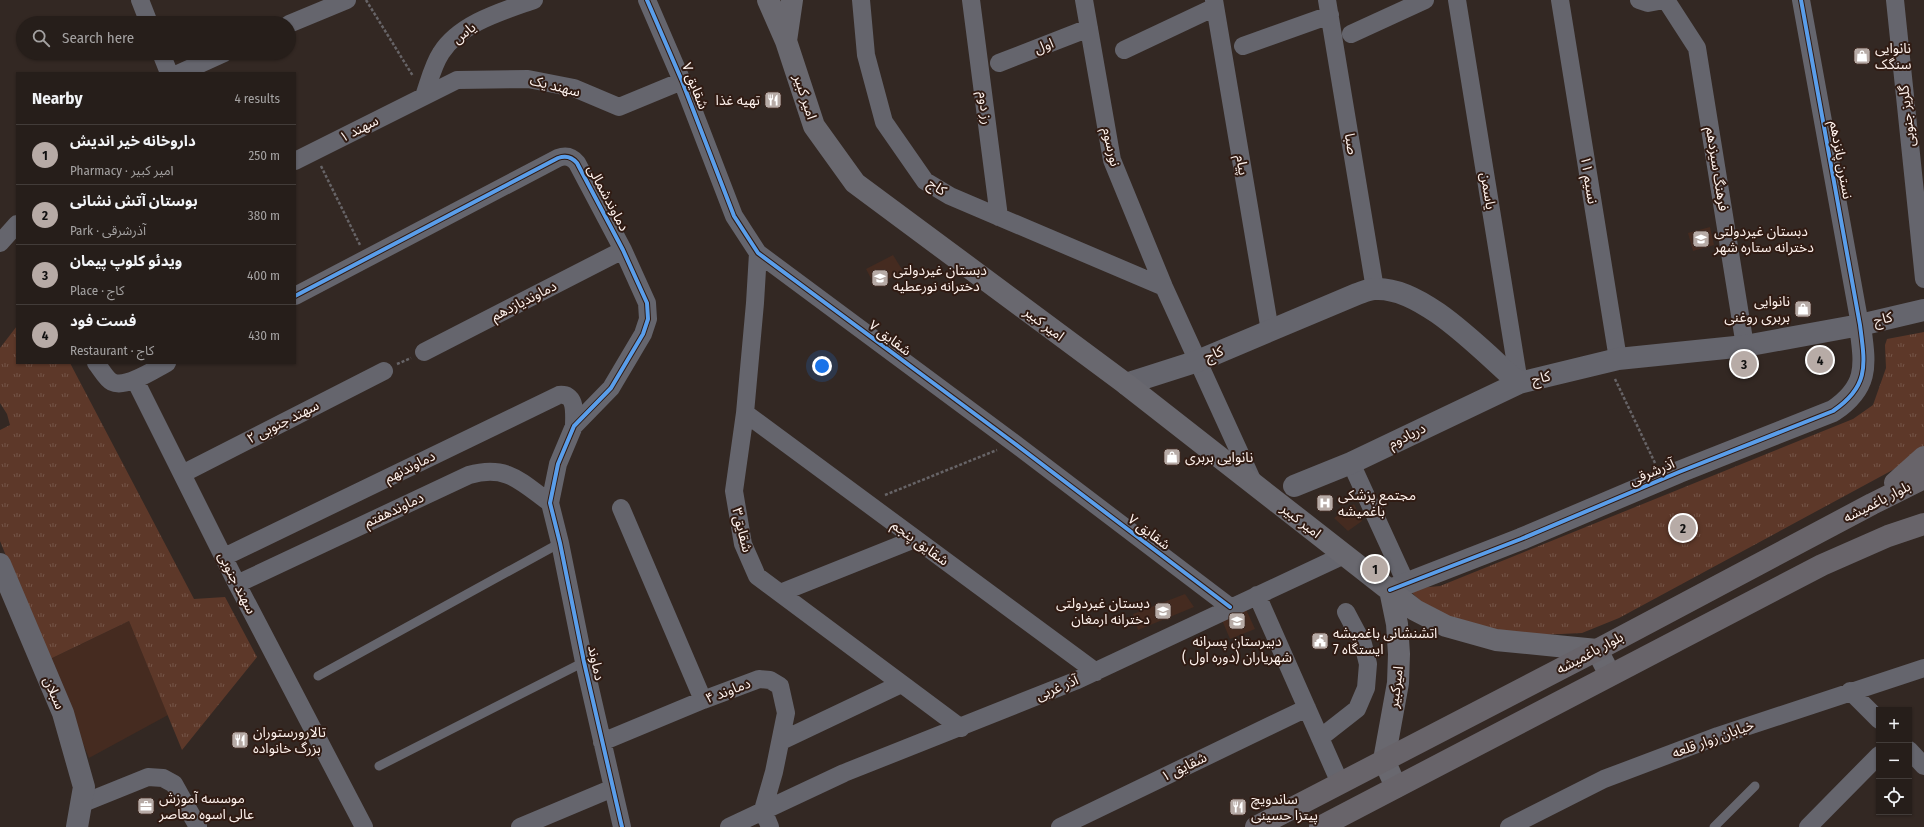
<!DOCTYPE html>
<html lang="en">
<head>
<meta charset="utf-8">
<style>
	body { margin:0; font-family:"Fira Sans Condensed","Noto Sans Arabic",sans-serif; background:#322b27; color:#f1f3f6 }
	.controls { position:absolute; right:12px; bottom:12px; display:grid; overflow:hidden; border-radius:0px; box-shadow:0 1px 3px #0004 }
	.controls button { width:36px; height:36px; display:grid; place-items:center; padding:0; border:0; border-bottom:1px solid #423c39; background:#261e1a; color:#f1f3f6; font:20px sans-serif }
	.you { position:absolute; left:822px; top:366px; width:14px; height:14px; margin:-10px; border:3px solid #fff; border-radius:50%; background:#1a73e8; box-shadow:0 0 0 6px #1a73e833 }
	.badge { display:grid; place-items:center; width:26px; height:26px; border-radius:50%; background:#b7aba6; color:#111; font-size:13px; font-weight:700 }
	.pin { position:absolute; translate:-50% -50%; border:2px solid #fff; box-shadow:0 1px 4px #0006 }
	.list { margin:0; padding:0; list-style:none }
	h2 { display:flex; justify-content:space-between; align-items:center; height:52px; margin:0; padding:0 16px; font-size:17px }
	h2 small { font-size:13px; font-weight:400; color:#a4a2a2 }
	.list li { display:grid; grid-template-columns:26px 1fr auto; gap:12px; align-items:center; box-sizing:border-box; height:60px; padding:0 16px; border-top:1px solid #423c39 }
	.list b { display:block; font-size:15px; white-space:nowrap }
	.list p { margin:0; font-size:13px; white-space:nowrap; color:#a4a2a2 }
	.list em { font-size:13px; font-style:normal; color:#a4a2a2 }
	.icon { flex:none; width:22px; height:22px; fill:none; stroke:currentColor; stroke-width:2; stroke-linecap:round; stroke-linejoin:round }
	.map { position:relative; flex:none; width:1924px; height:827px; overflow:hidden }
	.search { position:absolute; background:#261e1a; box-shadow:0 1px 3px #0004; left:16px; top:16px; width:280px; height:44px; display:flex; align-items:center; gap:10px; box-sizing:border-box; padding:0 14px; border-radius:22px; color:#a4a2a2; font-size:15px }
	.panel { position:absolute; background:#261e1a; box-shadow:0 1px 3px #0004; left:16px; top:72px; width:280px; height:292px; border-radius:0px }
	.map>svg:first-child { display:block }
	.built { fill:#452b20 }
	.grass { fill:url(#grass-tufts) }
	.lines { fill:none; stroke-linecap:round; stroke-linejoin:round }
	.path { stroke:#676467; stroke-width:2.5; stroke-dasharray:3 2; stroke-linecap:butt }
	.service { stroke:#65656d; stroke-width:9 }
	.minor { stroke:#65656d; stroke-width:18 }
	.tertiary { stroke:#65656d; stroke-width:22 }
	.secondary { stroke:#69686f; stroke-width:22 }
	.primary { stroke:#68646a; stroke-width:22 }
	.cycleway-casing { stroke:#301b13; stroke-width:6 }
	.cycleway { stroke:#5a9eea; stroke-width:4 }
	.labels { text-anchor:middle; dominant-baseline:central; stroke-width:4; stroke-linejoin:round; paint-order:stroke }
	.street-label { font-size:14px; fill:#fef2ed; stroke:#301b13 }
	.poi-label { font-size:14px; fill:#fef2ed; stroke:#301b13; text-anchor:start }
</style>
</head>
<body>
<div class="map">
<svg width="1924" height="827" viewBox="0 0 1924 827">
	<defs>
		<pattern id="grass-tufts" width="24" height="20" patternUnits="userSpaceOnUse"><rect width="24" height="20" fill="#5d3829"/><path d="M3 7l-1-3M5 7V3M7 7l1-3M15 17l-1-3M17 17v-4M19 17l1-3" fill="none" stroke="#755548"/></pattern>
	</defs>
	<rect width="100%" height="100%" fill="#332823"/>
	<path class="built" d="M1710,227L1714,245L1693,251L1688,233Z
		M893,255L903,271L875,286L866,269Z
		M1354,504L1362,521L1348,531L1334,518Z
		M1185,594L1194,607L1138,630L1133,614Z
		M1245,607L1255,629L1230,639L1219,613Z
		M129,621L168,715L89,758L48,660Z"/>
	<path class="grass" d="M17,326V363H70L194,599L225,597L257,657L182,750L129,621L48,660L0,541V430L10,425L7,414L0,403V348Z
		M1924,332V446L1913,459L1619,618L1582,633L1520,636L1457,622L1428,608L1408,589L1440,586L1853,419L1873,405L1886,368L1885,345L1887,339Z"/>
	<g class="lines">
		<path class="path" d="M366,0L413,76
			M321,166L360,245
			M397,364L411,358
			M1615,379L1655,463
			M885,495L997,450"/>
		<path class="service" d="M318,676L560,543
			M379,766L584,662
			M1714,827L1755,786"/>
		<path class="minor" d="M140,0L149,23
			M647,0L682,81L734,216L758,253L1014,443L1230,607
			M861,0L866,55L884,122L925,181L950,196L1164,287
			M971,0L999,217
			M1084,0L1112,160L1164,287L1253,482
			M1214,0L1270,331
			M1327,0L1375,289
			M1457,0L1519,383
			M1560,0L1618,359
			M1639,0L1648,3L1664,0
			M1666,0L1697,48L1745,346
			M1801,0L1860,325
			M1895,0L1924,279
			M289,24L347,0
			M1351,34L1425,0
			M1243,46L1330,15
			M1124,50L1215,7
			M161,53L169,73
			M999,63L1089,28
			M180,73L224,53
			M424,96C429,82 433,65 441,53C460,23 503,11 534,0
			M295,161L457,80L528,79L574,88L619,107L682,81
			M0,243L17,224
			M758,253L755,303L745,413L734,491L743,544L757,576L961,728
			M295,296L558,158C566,155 572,157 577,163L623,250L647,303L648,319L643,334L611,388L574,426L558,464L550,503L560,543L584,662L622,827
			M424,352L623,250
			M96,363C101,369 106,379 112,382C126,389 155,369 167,363
			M135,380L237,584L364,827
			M745,413L1096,672
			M1351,463L1406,583
			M182,474L384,371
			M621,508L703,700
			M224,557L559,395C577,393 574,414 574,426
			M237,584L469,475C507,464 521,482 550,503
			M780,593L915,539
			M1257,595L1340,783
			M1850,691L1879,720
			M1320,738L1357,709L1366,688L1368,664L1363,644L1346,612
			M781,741L901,684
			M602,742L703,700L759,679L770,680L780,686L786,713L774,772L763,810
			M1909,750L1924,766
			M81,804L148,777L163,778L174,784L198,827
			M763,810L770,827
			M520,827L613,788
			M729,827L844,773L1075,681L1344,555
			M1060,827L1307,708
			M1509,827L1604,779L1718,736L1924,668
			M1808,827L1879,755"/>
		<path class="tertiary" d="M1126,384L1198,361L1357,294C1363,292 1369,289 1375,289C1423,286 1484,353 1519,383
			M1294,486L1351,463L1519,383L1618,359L1745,346L1860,325L1924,310
			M0,564L63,713L84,787L77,827
			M1390,590L1521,539L1679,472L1833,411C1870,386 1865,364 1860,325"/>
		<path class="secondary" d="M768,0L786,41L814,126L855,183L1126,384L1415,610L1446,626L1496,640L1597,650L1610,675
			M786,41L792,0
			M1390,590L1397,624L1399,654L1398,683L1384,760L1396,787"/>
		<path class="primary" d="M1895,483L1924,457
			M1256,827L1597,650L1872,504L1924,478
			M1320,827L1822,565L1888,536L1924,524"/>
		<defs>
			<path id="cycleway" d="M647,0L682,81L734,216L758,253L1014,443L1230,607
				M295,296L558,158C566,155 572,157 577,163L623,250L647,303L648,319L643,334L611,388L574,426L558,464L550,503L560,543L584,662L622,827
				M1390,590L1521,539L1679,472L1833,411C1870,386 1865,364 1860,325L1801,0"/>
		</defs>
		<use href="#cycleway" class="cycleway-casing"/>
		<use href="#cycleway" class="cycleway"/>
	</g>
	<defs>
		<symbol id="shop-square" viewBox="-11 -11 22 22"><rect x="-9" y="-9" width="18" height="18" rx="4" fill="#b7aba6" stroke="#301b13"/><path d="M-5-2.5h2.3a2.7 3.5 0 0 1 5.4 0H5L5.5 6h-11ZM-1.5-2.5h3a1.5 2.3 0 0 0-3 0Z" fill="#fff"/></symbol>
		<symbol id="restaurant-square" viewBox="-11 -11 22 22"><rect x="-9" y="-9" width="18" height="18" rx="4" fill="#b7aba6" stroke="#301b13"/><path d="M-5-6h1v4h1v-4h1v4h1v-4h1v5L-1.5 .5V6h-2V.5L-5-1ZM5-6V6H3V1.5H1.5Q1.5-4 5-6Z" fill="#fff"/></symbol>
		<symbol id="school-square" viewBox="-11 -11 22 22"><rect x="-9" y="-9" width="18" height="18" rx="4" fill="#b7aba6" stroke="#301b13"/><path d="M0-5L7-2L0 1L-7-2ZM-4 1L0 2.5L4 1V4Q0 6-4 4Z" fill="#fff"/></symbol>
		<symbol id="hospital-square" viewBox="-11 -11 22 22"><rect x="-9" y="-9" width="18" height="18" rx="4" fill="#b7aba6" stroke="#301b13"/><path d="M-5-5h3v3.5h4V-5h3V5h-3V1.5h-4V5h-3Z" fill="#fff"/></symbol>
		<symbol id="civic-square" viewBox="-11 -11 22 22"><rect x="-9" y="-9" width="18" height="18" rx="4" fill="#b7aba6" stroke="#301b13"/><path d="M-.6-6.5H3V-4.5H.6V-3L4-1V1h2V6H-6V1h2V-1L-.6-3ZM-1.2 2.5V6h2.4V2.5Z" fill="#fff"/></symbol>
		<symbol id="office-square" viewBox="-11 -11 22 22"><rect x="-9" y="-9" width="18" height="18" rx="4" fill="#b7aba6" stroke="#301b13"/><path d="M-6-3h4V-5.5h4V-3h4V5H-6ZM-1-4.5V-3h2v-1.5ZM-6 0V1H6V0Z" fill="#fff"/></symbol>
	</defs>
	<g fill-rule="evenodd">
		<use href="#shop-square" x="1852" y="46" width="20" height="20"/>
		<use href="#restaurant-square" x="763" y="90" width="20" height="20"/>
		<use href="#school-square" x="1691" y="229" width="20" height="20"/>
		<use href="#school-square" x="870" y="268" width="20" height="20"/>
		<use href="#shop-square" x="1793" y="299" width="20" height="20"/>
		<use href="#shop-square" x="1162" y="447" width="20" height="20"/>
		<use href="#hospital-square" x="1315" y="493" width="20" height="20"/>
		<use href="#school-square" x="1153" y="601" width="20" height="20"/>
		<use href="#school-square" x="1227" y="611" width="20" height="20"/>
		<use href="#civic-square" x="1310" y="631" width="20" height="20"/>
		<use href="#restaurant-square" x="230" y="730" width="20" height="20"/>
		<use href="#office-square" x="136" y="796" width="20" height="20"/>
		<use href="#restaurant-square" x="1228" y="797" width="20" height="20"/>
	</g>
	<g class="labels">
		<g class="street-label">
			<text transform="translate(464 33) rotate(-37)">یاس</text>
			<text transform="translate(1044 46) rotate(-21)">اول</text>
			<text transform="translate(555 86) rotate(14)">سهند یک</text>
			<text transform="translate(695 86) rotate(68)">شقایق ۷</text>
			<text transform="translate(805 97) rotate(72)">امیر کبیر</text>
			<text transform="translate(985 108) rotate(83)">رز دوم</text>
			<text transform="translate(1907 116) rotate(-96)">گلریز جنوبی</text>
			<text transform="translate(359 129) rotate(-27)">سهند ۱</text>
			<text transform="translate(1351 144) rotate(81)">صبا</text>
			<text transform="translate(1111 147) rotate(77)">نورسوم</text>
			<text transform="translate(1841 160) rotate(80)">نسترن پانزدهم</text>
			<text transform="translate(1242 165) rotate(80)">پیام</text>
			<text transform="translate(1717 169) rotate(81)">فرهنگ سیزدهم</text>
			<text transform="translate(1589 180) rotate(81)">نسیم ۱۱</text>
			<text transform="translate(937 187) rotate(34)">کاج</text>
			<text transform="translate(1488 191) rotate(81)">یاسمن</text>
			<text transform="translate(608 198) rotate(62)">دماوندشمالی</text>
			<text transform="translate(524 301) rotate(-27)">دماوندیازدهم</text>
			<text transform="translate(1883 319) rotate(-13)">کاج</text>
			<text transform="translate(1044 324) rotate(37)">امیر کبیر</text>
			<text transform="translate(890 338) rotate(37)">شقایق ۷</text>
			<text transform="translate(1214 354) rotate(-23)">کاج</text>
			<text transform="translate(1541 378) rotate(-13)">کاج</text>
			<text transform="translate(283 422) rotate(-27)">سهند جنوبی ۲</text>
			<text transform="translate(1407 436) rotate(-26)">دریادوم</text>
			<text transform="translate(410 467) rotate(-26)">دماوندنهم</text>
			<text transform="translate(1652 472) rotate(-23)">آذرشرقی</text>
			<text transform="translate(1877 502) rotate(-27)">بلوار باغمیشه</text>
			<text transform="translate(394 510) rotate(-25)">دماوندهفتم</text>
			<text transform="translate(1301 521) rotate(38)">امیر کبیر</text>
			<text transform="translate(742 530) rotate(76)">شقایق۳</text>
			<text transform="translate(1149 532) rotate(37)">شقایق ۷</text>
			<text transform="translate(920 543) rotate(36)">شقایق پنجم</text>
			<text transform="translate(237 583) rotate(63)">سهند جنوبی</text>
			<text transform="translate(1590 653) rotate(-28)">بلوار باغمیشه</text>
			<text transform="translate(596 663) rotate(78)">دماوند</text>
			<text transform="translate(1396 687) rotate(-83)">امیرکبیر</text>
			<text transform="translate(1057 688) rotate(-23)">آذر غربی</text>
			<text transform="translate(728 691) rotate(-21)">دماوند ۴</text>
			<text transform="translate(54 693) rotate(67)">سبلان</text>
			<text transform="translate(1713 739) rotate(-20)">خیابان زوار قلعه</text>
			<text transform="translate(1184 767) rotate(-26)">شقایق ۱</text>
		</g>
		<g class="poi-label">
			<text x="1875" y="48">نانوایی<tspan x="1875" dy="16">سنگک</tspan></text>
			<text x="760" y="100" text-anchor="end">تهیه غذا</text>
			<text x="1714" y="231">دبستان غیردولتی<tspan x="1714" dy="16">دخترانه ستاره شهر</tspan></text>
			<text x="893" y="270">دبستان غیردولتی<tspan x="893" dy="16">دخترانه نورعطیه</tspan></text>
			<text x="1790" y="301" text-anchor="end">نانوایی<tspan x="1790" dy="16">بربری روغنی</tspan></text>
			<text x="1185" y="457">نانوایی بربری</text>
			<text x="1338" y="495">مجتمع پزشکی<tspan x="1338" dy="16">باغمیشه</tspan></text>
			<text x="1150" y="603" text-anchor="end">دبستان غیردولتی<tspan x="1150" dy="16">دخترانه ارمغان</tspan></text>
			<text x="1333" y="633">اتشنشانی باغمیشه<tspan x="1333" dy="16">ایستگاه 7</tspan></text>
			<text x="1237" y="641" text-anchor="middle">دبیرستان پسرانه<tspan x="1237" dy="16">شهریاران (دوره اول )</tspan></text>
			<text x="253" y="732">تالارورستوران<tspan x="253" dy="16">بزرگ خانواده</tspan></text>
			<text x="159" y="798">موسسه آموزش<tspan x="159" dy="16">عالی اسوه معاصر</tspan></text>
			<text x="1251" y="799">ساندویچ<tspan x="1251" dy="16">پیتزا حسینی</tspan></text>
		</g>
	</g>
</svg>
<div class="controls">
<button>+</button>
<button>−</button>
<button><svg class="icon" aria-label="locate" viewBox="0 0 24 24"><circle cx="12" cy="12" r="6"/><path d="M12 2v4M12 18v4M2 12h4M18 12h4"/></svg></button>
</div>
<div class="you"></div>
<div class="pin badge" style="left:1375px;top:569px">1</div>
<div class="pin badge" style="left:1683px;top:528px">2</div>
<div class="pin badge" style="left:1744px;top:364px">3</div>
<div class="pin badge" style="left:1820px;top:360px">4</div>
<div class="search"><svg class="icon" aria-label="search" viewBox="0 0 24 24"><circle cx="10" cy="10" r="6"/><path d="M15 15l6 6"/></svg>Search here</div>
<section class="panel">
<h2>Nearby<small>4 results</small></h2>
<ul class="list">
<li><span class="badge">1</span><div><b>داروخانه خیر اندیش</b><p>Pharmacy · امیر کبیر</p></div><em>250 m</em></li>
<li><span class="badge">2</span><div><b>بوستان آتش نشانی</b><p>Park · آذرشرقی</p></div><em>380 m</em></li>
<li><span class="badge">3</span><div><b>ویدئو کلوپ پیمان</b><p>Place · کاج</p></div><em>400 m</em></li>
<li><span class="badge">4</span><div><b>فست فود</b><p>Restaurant · کاج</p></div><em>430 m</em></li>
</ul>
</section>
</div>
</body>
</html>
